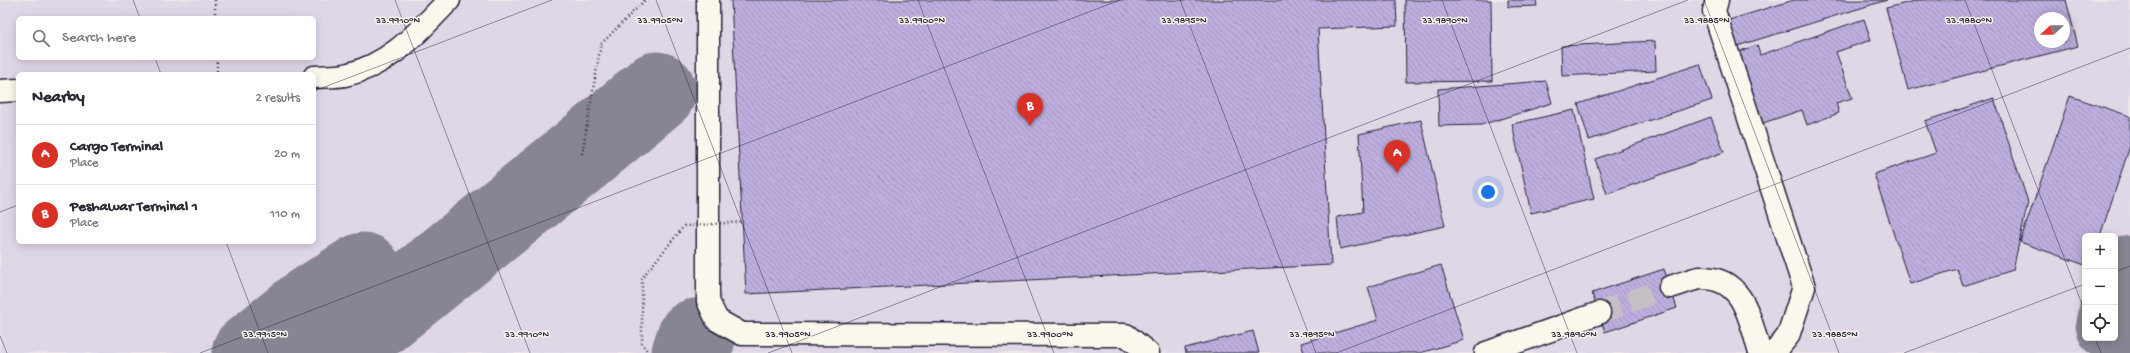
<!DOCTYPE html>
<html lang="en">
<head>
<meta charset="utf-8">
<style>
	body { margin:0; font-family:"Gochi Hand",sans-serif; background:#f7f7f7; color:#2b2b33 }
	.controls { position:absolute; right:12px; bottom:12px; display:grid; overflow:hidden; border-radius:6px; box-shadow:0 2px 10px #0003 }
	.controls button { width:36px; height:36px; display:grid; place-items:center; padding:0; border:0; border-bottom:1px solid #e1e1e2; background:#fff; color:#2b2b33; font:20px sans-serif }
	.compass { position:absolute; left:2034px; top:12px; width:36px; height:36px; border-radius:50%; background:#fff; box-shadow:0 2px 10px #0003; rotate:249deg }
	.you { position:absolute; left:1488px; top:192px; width:14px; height:14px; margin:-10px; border:3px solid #fff; border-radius:50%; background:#1a73e8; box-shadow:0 0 0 6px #1a73e833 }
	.badge { display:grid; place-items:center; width:26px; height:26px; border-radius:50%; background:#d93025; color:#fff; font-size:13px; font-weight:700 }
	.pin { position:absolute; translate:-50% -33px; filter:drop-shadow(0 1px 2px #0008) }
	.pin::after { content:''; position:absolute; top:21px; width:14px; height:12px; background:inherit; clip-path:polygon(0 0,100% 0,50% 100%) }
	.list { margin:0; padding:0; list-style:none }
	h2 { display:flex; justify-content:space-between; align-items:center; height:52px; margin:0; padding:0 16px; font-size:17px }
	h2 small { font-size:13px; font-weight:400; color:#7c7c81 }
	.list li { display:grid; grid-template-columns:26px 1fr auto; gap:12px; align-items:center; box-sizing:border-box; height:60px; padding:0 16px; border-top:1px solid #e1e1e2 }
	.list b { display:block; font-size:15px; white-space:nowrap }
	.list p { margin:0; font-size:13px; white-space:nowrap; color:#7c7c81 }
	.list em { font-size:13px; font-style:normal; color:#7c7c81 }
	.icon { flex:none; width:22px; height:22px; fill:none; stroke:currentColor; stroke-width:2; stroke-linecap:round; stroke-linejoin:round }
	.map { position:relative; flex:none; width:2130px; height:353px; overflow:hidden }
	.search { position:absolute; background:#fff; box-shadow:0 2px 10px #0003; left:16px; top:16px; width:300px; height:44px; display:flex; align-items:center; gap:10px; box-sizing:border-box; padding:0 14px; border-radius:6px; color:#7c7c81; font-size:15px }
	.panel { position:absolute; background:#fff; box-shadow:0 2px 10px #0003; left:16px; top:72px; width:300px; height:172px; border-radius:6px }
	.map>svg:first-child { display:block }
	.built { fill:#e0d7e6; fill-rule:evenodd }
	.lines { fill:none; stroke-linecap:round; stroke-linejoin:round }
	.taxiway { stroke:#888592; stroke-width:79 }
	.building { fill:url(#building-back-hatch); stroke:#22223b; fill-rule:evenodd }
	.minor-tunnel { stroke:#c6c0c6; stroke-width:22; stroke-dasharray:22 11; stroke-linecap:butt }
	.minor-casing { stroke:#22223b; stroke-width:25 }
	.path { stroke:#22223b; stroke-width:2.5; stroke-dasharray:1 3; stroke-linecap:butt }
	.minor { stroke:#fbf7ec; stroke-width:22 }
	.path-bridge { stroke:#22223b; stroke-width:2.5; stroke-dasharray:1 3; stroke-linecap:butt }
	.ticks { fill:none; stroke:#22223b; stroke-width:1; stroke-opacity:0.45 }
	.ticks-label { font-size:10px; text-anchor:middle; fill:#22223b; stroke:#fbf7ec; stroke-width:3; stroke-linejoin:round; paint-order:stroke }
</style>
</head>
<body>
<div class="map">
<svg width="2130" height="353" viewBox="0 0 2130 353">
	<defs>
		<pattern id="building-back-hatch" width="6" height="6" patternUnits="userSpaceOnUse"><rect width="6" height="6" fill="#bdaede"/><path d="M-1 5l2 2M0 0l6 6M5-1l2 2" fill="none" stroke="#a295bf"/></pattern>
	</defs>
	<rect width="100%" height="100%" fill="#efe8e9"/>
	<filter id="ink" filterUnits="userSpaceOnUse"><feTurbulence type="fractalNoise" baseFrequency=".025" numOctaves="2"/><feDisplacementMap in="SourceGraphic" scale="8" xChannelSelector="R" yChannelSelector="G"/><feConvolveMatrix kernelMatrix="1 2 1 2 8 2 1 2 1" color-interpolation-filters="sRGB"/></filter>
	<g filter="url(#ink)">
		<path class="built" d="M0,0H2130V353H0ZM18,18H314V58H18ZM2040,18H2064V42H2040ZM18,74H314V242H18ZM2085,236H2115V338H2085Z"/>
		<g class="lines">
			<path class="taxiway" d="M2115,324L2130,275
				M251,353L307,308L363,272
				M335,353L582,154L657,91
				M691,353L696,338"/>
		</g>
		<path class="building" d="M731,0H1396L1397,26L1318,29L1331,265L746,294Z
			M1405,0H1491L1492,81L1406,82Z
			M1508,0H1536L1537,6L1508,7Z
			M1794,0H1887L1737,46L1729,20Z
			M1919,0H2066L2078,46L1908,90L1886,8ZM2040,18H2064V42H2040Z
			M1864,19L1871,40L1836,52L1852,98L1836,103L1839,113L1807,125L1802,110L1757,125L1732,54L1757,45L1760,55Z
			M1655,41L1656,71L1562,76L1561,46Z
			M1700,64L1712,100L1589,140L1578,104Z
			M1546,81L1552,103L1481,125L1439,126L1438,89Z
			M2070,96L2130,116V146L2100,236H2085V265L2020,242Z
			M1994,98L2028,202L2013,270L1963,286L1957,269L1910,284L1874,174L1936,153L1925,121Z
			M1574,110L1594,199L1531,213L1512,124Z
			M1711,117L1724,152L1607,194L1595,159Z
			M1421,120L1445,226L1340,249L1337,217L1363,212L1359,134Z
			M1441,265L1464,340L1420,353H1304L1301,343L1378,320L1368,287Z
			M1664,269L1677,308L1605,332L1592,293Z
			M1253,331L1259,353H1186L1185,348Z"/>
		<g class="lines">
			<path class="minor-tunnel" d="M1599,313L1670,287"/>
			<defs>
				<path id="minor" d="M708,0V301L717,320L742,334L1126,335L1148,353
					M1717,0L1714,11L1804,287L1788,336L1774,353
					M314,77C324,76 335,77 345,75C391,65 418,32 449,0
					M0,91L18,90
					M1670,287C1679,285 1691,279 1700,278C1744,276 1750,320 1760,353
					M1486,353L1599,313"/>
			</defs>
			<use href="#minor" class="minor-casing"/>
			<path class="path" d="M215,0V18
				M217,58V74
				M582,154L601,44L645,0"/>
			<use href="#minor" class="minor"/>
			<path class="path-bridge" d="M649,353L642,344V278L684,226L742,222"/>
		</g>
	</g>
	<path class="ticks" d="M133,0L140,18M395,0L530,353M656,0L792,353M918,0L1054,353M1180,0L1316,353M1442,0L1577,353M1704,0L1839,353M1965,0L2085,312M155,58L161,74M314,91L552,0M0,212L18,205M226,242L268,353M2115,272L2130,266M0,336L7,353M2095,338L2101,353M200,353L1120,0M768,353L1688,0M1336,353L2130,48M1904,353L2085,284"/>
	<g class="ticks-label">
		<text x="660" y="23">33.9905°N</text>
		<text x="922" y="23">33.9900°N</text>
		<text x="1969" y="23">33.9880°N</text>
		<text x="398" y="23">33.9910°N</text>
		<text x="1184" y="23">33.9895°N</text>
		<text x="1445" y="23">33.9890°N</text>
		<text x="1707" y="23">33.9885°N</text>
		<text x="265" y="337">33.9915°N</text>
		<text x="527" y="337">33.9910°N</text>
		<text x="788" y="337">33.9905°N</text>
		<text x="1050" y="337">33.9900°N</text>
		<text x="1312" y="337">33.9895°N</text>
		<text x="1574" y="337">33.9890°N</text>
		<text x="1835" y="337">33.9885°N</text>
	</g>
</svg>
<div class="controls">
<button>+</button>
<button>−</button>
<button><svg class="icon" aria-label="locate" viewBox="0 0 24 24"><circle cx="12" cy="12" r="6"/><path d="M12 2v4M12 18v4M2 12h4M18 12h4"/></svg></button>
</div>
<svg class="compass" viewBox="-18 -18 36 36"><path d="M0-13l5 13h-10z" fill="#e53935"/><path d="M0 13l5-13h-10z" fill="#7c7c81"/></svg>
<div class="you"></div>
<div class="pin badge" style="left:1397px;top:173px">A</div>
<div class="pin badge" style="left:1030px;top:126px">B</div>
<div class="search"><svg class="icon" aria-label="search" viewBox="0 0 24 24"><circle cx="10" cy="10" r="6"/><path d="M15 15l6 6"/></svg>Search here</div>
<section class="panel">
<h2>Nearby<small>2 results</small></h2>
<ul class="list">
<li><span class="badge">A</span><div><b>Cargo Terminal</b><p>Place</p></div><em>20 m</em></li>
<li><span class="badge">B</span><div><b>Peshawar Terminal 1</b><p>Place</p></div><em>110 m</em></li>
</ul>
</section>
</div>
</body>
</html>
